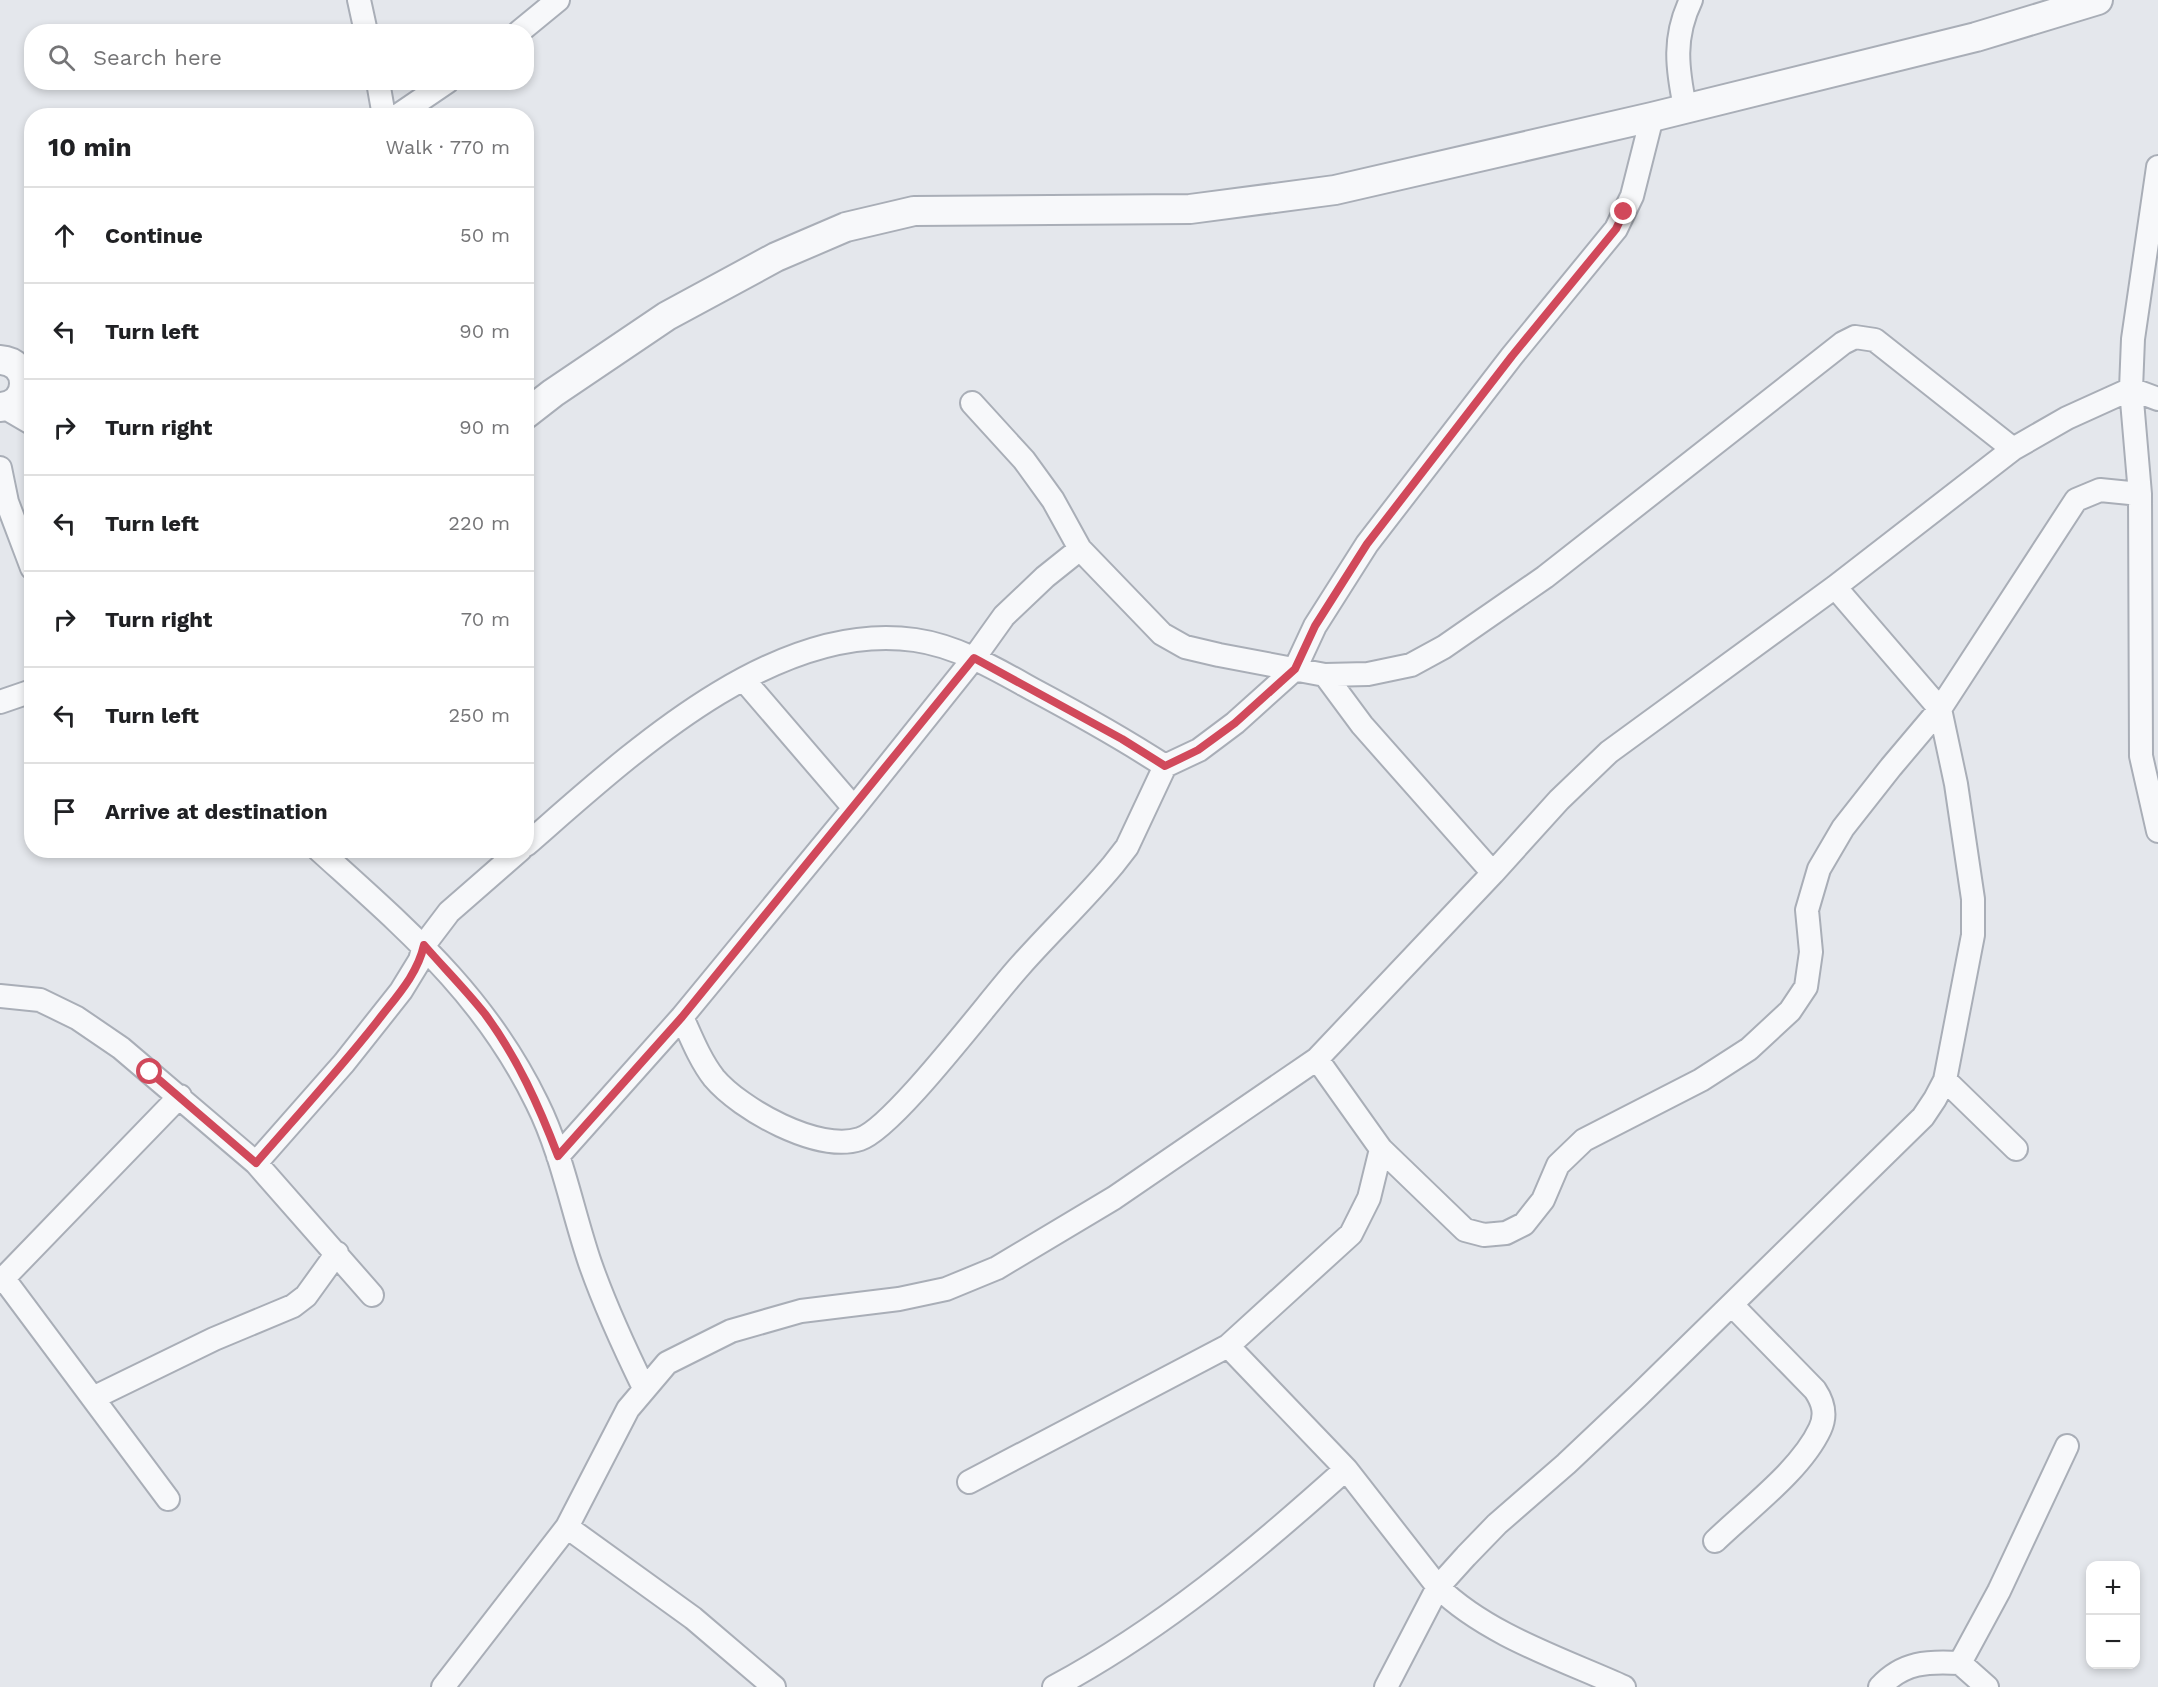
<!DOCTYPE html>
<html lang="en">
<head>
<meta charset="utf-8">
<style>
	body { margin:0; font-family:"Work Sans",sans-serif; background:#f6f6f6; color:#202124 }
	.controls { position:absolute; right:18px; bottom:18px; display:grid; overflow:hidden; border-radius:12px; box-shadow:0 3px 9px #0003 }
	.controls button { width:54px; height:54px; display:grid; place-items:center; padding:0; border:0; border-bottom:2px solid #e0e0e0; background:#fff; color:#202124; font:30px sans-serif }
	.stop { position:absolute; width:18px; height:18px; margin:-14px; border:4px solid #d1495b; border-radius:50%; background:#fff }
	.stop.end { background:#d1495b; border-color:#fff; box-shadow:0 2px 6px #0008 }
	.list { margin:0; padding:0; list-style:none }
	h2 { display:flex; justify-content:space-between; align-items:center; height:78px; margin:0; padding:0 24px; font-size:26px }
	h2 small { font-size:20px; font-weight:400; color:#757577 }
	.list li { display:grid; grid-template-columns:39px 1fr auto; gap:18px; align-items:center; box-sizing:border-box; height:96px; padding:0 24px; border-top:2px solid #e0e0e0 }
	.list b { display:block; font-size:22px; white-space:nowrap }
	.list em { font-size:20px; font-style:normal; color:#757577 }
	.icon { flex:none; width:33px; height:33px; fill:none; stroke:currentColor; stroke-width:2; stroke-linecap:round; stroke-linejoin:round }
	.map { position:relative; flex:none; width:2158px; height:1687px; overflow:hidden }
	.search { position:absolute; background:#fff; box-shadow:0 3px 9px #0003; left:24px; top:24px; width:510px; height:66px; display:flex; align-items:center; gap:15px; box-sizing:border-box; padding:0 21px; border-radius:24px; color:#757577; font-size:22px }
	.panel { position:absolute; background:#fff; box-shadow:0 3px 9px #0003; left:24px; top:108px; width:510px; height:750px; border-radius:24px }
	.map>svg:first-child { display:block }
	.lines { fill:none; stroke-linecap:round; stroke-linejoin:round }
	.minor-casing { stroke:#a9aeb7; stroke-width:26 }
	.tertiary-casing { stroke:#a9aeb7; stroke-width:32 }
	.minor { stroke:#f7f8fa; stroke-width:22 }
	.tertiary { stroke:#f7f8fa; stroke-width:28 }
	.route { stroke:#d1495b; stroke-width:8 }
</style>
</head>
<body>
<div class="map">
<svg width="2158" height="1687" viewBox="0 0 2158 1687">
	<rect width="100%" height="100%" fill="#e4e7ec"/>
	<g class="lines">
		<defs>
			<path id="minor" d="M359,0L366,32
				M519,32L558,0
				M378,82L384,116
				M1685,107C1677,68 1673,37 1691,0
				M397,116L447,82
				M2158,167L2133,339L2131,389L2140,494L2141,756L2158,831
				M972,403L1024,460L1053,500L1080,549L1162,634L1185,647L1219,655L1325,675L1368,674L1411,665L1444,647L1545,577L1843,343L1855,337L1875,340L2013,449
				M0,468L7,502L32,568
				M1325,675L1362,725L1493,873
				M744,680L854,808
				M0,702L32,691
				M526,845C626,758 772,619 915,640C957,646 996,669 1032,689C1077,713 1122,738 1165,766L1199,750L1235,723L1295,669L1315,626L1367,544L1512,356L1616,229L1632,196L1652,117
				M319,850C407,930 484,994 537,1103C562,1153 572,1210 590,1263C605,1306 624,1347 644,1388
				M0,996L40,1000L77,1018L121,1048L256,1163L372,1295
				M682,1017C691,1037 700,1060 714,1078C740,1109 818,1153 860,1139C894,1128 990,999 1020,966C1051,931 1084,900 1113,865L1127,847L1165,766
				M1317,1059L1381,1149L1465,1230L1484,1235L1506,1233L1524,1224L1543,1200L1558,1165L1584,1140L1701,1080L1749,1049L1790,1011L1806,987L1811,952L1807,910L1819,869L1843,828L1891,767L1940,709L2076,500L2100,490L2140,494
				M1945,1080L2016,1149
				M558,1156L682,1017L854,808L974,658L1004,616L1045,577L1080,549
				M256,1163L344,1063L401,991L420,960L424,945L449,912L520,850
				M4,1279L168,1499
				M0,1282L180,1096
				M1228,1346L1346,1469L1438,1587C1487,1635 1562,1659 1624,1687
				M93,1398L214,1339L293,1306L306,1296L337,1253
				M969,1482L1228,1346L1351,1234L1369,1198L1381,1149
				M567,1527L693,1618L774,1687
				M1715,1541C1748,1509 1801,1470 1820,1429C1827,1414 1823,1402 1815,1390L1732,1305
				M1960,1663L1987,1687
				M443,1687L567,1527L628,1409L667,1363L731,1331L801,1311L899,1299L946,1289L997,1268L1114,1198L1317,1059L1493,873L1559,800L1609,752L1835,587L2013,449L2067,418L2131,389L2158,399
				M1054,1687C1162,1629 1255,1551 1346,1469
				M1386,1687L1438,1587L1466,1556L1497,1524L1566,1464L1639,1395L1923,1117L1935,1099L1945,1080L1973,935V899L1956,784L1940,709L1835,587
				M1880,1687C1903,1662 1928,1661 1960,1663L1999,1591L2067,1446"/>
			<path id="tertiary" d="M0,360C32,362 32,405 0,407
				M8,406L32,420
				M526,414L553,393L667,316L776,257L846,227L914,211L1190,209L1335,190L1652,117L1976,37L2098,0"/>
		</defs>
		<use href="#minor" class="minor-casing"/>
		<use href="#tertiary" class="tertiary-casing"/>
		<use href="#minor" class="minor"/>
		<use href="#tertiary" class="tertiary"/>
	</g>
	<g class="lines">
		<path class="route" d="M150,1072L256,1163C297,1116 338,1071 376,1023C395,998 417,976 424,945C444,968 466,990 485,1014C517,1057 539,1106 558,1156L682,1017L974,658L1122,739L1165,766L1198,750L1235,723L1295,669L1315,626L1367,544L1512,356L1616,229L1624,212"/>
	</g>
</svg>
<div class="controls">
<button>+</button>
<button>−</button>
</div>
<div class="stop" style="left:150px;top:1072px"></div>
<div class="stop end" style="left:1624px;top:212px"></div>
<div class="search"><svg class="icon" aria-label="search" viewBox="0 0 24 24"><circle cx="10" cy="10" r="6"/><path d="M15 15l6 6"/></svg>Search here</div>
<section class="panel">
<h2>10 min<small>Walk · 770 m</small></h2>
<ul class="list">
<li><svg class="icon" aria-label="ahead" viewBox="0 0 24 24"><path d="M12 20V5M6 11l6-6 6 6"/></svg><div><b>Continue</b></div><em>50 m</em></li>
<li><svg class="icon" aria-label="left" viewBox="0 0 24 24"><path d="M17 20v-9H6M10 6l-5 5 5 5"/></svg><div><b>Turn left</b></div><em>90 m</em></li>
<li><svg class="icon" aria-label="right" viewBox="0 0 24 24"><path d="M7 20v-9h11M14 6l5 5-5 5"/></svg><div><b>Turn right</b></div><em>90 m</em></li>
<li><svg class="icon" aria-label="left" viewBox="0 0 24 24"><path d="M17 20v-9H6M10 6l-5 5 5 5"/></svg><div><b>Turn left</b></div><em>220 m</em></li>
<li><svg class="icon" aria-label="right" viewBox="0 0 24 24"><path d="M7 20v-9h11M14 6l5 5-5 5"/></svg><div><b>Turn right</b></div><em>70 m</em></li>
<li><svg class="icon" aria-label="left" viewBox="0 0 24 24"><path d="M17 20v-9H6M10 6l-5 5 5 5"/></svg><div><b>Turn left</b></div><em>250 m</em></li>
<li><svg class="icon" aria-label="arrive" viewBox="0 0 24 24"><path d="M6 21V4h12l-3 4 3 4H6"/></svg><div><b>Arrive at destination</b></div></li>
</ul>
</section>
</div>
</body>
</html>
